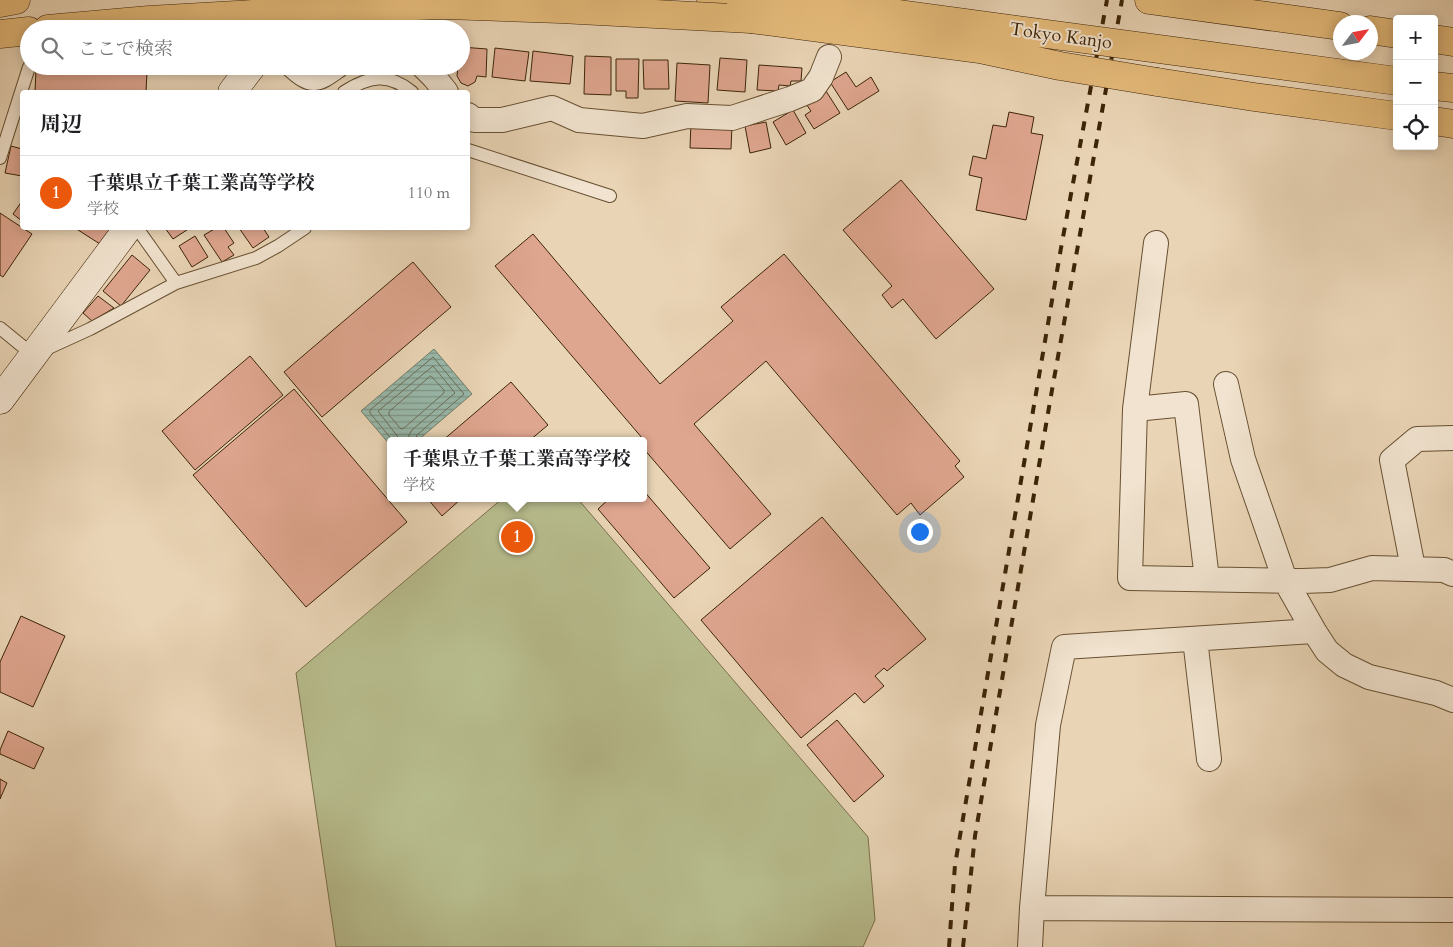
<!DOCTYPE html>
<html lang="ja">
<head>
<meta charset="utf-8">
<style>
	body { margin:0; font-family:Cardo,"Noto Serif JP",serif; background:#f6f6f6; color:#202124 }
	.controls { position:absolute; right:15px; top:15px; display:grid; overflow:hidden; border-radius:5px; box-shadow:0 2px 12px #0003 }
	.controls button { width:45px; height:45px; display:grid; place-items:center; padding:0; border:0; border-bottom:1px solid #e0e0e0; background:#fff; color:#202124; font:25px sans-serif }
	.compass { position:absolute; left:1333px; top:15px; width:45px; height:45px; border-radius:50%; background:#fff; box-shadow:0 2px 12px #0003; rotate:58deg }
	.you { position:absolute; left:919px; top:531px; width:18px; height:18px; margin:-12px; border:4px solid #fff; border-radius:50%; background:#1a73e8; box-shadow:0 0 0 8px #1a73e833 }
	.badge { display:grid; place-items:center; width:32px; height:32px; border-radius:50%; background:#ea580c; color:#fff; font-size:16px; font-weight:700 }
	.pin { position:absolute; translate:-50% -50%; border:2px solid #fff; box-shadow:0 1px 5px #0006 }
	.popup { position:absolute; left:387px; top:437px; width:260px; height:65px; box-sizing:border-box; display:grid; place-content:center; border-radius:5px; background:#fff; filter:drop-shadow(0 1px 4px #0005); font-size:16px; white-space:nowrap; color:#757577 }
	.popup b { font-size:19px; color:#202124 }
	.popup::after { content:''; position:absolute; left:50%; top:100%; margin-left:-10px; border:10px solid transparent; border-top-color:#fff }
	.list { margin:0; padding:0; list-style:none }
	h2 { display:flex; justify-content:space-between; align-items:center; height:65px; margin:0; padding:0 20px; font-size:21px }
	h2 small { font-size:16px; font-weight:400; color:#757577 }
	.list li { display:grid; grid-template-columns:32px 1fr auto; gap:15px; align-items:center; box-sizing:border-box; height:75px; padding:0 20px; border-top:1px solid #e0e0e0 }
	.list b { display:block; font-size:19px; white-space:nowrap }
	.list p { margin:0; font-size:16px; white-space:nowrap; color:#757577 }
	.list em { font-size:16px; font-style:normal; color:#757577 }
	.icon { flex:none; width:28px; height:28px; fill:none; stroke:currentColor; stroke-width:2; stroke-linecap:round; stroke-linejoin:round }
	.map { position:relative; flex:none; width:1453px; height:947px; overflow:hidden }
	.search { position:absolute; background:#fff; box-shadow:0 2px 12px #0003; left:20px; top:20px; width:450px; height:55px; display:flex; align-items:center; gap:12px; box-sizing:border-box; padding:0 18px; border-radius:28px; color:#757577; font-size:19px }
	.panel { position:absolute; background:#fff; box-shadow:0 2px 12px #0003; left:20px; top:90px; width:450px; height:140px; border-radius:5px }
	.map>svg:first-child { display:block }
	.pitch { fill:#b7bc8d; stroke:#7a704a }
	.water { fill:url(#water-rules); stroke:#737d69 }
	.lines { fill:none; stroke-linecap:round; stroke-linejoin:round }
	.shore { stroke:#6a6e58; stroke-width:1 }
	.building { fill:#dfa68f; stroke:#3c2407 }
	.lane-casing { stroke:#675032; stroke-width:14 }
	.street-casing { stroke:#675032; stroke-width:26 }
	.secondary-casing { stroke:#3c2407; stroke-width:29 }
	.highway-casing { stroke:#3c2407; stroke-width:29 }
	.lane { stroke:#f1e3cf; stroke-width:12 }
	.street { stroke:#f1e3cf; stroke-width:24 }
	.secondary { stroke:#f1e3cf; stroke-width:28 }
	.highway { stroke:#e4ba7a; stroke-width:28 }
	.rail { stroke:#3c2407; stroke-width:4; stroke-dasharray:9 9; stroke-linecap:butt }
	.highway-bridge-casing { stroke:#3c2407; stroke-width:29; stroke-linecap:butt }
	.highway-bridge { stroke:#e4ba7a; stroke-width:28 }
	.labels { text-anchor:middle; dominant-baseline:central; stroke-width:4; stroke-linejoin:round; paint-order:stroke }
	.street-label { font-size:18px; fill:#3c2407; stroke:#f1e3cf }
</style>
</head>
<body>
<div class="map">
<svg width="1453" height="947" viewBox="0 0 1453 947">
	<defs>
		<pattern id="water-rules" width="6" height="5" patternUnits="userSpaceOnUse" patternTransform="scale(1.25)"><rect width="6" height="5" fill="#98b8aa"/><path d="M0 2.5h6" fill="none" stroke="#7d9588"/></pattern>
	</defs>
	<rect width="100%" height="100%" fill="#e9d4b5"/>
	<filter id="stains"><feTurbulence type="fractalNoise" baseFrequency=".004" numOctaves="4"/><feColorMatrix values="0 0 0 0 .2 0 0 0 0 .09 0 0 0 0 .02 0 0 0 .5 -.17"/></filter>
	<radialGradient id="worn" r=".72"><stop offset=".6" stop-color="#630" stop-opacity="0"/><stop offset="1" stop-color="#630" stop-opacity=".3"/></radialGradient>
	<path class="pitch" d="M503,498H577L868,837L875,920L863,947H336L296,673Z"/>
	<path class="water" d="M434,349L472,394L417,441H391V446L361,411Z"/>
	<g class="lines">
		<path class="shore" d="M431,376L444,390V393L404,428L401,429L389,415V412Z
			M393,441L370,413V410L433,357L464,394L417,435L415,441
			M401,441L378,411L433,366L455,393L412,430L409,435L408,441"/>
	</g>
	<path class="building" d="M461,47L487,49L486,77L477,76L475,82L468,86L461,83L457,76L458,66H461Z
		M495,48L529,52L525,81L492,77Z
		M533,51L573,56L570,84L530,81Z
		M585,56L611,57V95L584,94Z
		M720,58L747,60L745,92L717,90Z
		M616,59H639L638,98H626V91H616Z
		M643,60H668L669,89H644Z
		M677,63L710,65L708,103L675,101Z
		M759,65L802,68L801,81H791L790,86L779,85L778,91L757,90Z
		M36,69L147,72L146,92H35Z
		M846,72L856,87L871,77L879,91L848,110L830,82Z
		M826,91L840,113L814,129L805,115L811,111L806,104Z
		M793,110L806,133L786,145L773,122Z
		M1009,112L1034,117L1031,133L1043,135L1026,220L976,210L982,178L969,175L973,156L986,159L993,125L1006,127Z
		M691,122L732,124L731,149L690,148Z
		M766,122L771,148L750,153L745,126Z
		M11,146L22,149V176L5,173Z
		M901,180L994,289L936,339L903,299L892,308L882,295L892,286L843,230Z
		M22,201V221L13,214Z
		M0,213L32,234L3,277L0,275Z
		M75,228H111L100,244Z
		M165,228H190L173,239Z
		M216,228H224L234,243L228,247L234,255L222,262L204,235Z
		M239,228H263L269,237L253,248Z
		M533,234L660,384L733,321L721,307L784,254L960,461L955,466L964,477L920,515L911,503L897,515L766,361L694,424L771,514L730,549L643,448V441H640L643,439L495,266Z
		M195,236L208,257L192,267L179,246Z
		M132,255L150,270L121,306L103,291Z
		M413,262L451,307L322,417L284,372Z
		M98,296L114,308L92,321L83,313Z
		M250,356L283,395L195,470L162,431Z
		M511,382L548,425L529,441H442Z
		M294,389L407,522L306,607L193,475Z
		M643,490L710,568L674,598L598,509L610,498H643Z
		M427,498H462L442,516Z
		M822,517L926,639L887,671L884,668L875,676L884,686L864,703L855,693L801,738L701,620Z
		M21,616L65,636L33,707L0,692V662Z
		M837,720L884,776L854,802L807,745Z
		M8,731L44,748L34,769L0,754V750Z
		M0,779L7,783L0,799Z"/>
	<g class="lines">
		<defs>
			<path id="lane" d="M344,92C369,76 388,72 412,92
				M468,150L610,196
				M0,158L29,67
				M137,228L176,283
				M0,328L33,355L90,329L176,283L256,258L278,246L305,228"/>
			<path id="street" d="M293,66C313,84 317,80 337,66
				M423,66L434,77L446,92
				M468,115L474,120H502L552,108L579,120L643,126L687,116L732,118L790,99L812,90L821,77L829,57
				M1156,243L1135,409L1130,578L1302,581L1330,580L1372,568L1444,570L1453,574
				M1226,384L1243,459L1285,580L1314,631L1327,651L1344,665L1369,677L1436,693L1453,700
				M1135,409L1186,404L1207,579
				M1413,568L1392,460L1417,439L1453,438
				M1195,639L1209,759
				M1032,908L1453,910
				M1030,947L1032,908L1048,725L1064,647L1314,631"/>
			<path id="secondary" d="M232,92L252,66
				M0,400L128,228"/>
			<path id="highway" d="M711,0L751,19
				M1149,0L1340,26
				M0,3L16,0
				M48,29L149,20L254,14
				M1370,30L1397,34
				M0,34L29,31
				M1434,39L1453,42
				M1157,82L1254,97L1397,116
				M1434,86L1453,88
				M1434,121L1453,124"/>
		</defs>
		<use href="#lane" class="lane-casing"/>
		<use href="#street" class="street-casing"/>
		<use href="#secondary" class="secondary-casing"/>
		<use href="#highway" class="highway-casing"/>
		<use href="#lane" class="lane"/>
		<use href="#street" class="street"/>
		<use href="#secondary" class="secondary"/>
		<use href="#highway" class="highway"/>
		<path class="rail" d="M949,947L955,865L1061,248L1107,0
			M963,947L975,836L1052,390L1122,0"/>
		<defs>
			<path id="highway-bridge" d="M741,1L854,8L1397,81
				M254,14L351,8L446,5L560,9L751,19L980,49L1060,66L1157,82"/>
		</defs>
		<use href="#highway-bridge" class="highway-bridge-casing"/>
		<use href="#highway-bridge" class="highway-bridge"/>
	</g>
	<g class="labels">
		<g class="street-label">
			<text transform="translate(1061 36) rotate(8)">Tokyo Kanjo</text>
		</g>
	</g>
	<rect width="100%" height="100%" filter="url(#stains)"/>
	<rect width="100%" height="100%" fill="url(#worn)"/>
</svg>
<div class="controls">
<button>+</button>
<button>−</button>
<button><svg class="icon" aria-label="locate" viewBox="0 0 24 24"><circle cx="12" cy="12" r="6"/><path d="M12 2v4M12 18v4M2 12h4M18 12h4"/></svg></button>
</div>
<svg class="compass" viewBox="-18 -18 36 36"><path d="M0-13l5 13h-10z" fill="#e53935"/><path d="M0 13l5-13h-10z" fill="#757577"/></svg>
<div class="you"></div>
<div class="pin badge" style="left:517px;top:537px">1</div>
<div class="popup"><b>千葉県立千葉工業高等学校</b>学校</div>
<div class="search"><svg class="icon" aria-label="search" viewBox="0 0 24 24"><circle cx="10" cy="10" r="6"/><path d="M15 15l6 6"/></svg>ここで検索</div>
<section class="panel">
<h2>周辺<small></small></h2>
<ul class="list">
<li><span class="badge">1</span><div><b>千葉県立千葉工業高等学校</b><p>学校</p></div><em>110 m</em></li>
</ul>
</section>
</div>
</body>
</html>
